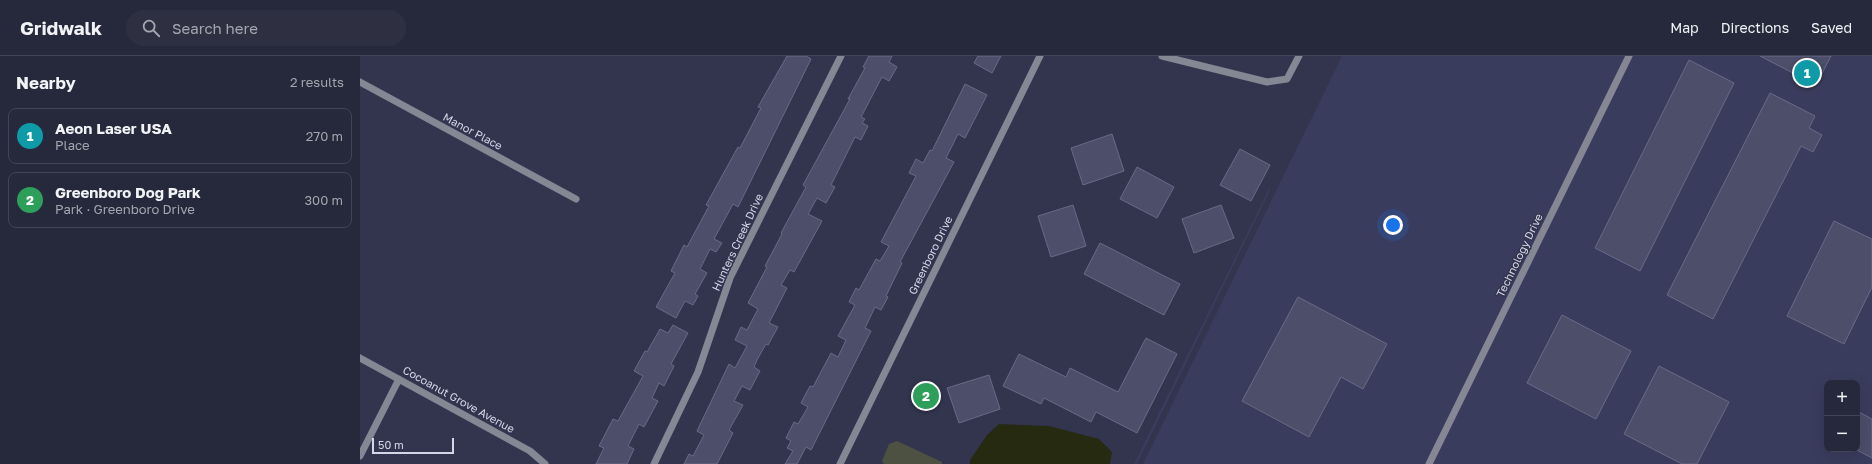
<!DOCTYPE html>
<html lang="en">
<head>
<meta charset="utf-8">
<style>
	body { margin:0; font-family:"Golos Text",sans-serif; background:#2e3042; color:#f1f3f6 }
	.controls { position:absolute; right:12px; bottom:12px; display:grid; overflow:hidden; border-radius:8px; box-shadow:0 4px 16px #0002 }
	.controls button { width:36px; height:36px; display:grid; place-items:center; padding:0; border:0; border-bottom:1px solid #424455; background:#26283b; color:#f1f3f6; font:20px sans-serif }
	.scale { position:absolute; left:12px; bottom:10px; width:82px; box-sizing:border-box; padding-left:4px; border:2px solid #d5d7e8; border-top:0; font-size:11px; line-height:14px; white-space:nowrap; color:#d5d7e8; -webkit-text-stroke:3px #33354f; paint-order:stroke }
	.you { position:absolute; left:1033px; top:169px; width:14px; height:14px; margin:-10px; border:3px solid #fff; border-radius:50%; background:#1a73e8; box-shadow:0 0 0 6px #1a73e833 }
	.badge { display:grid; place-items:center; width:26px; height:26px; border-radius:50%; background:#b0c503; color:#fff; font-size:13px; font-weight:700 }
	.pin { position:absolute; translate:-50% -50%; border:2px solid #fff; box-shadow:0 1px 4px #0006 }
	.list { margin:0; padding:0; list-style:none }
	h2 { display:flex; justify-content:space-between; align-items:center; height:52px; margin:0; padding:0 16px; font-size:17px }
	h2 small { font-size:13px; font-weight:400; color:#a4a6af }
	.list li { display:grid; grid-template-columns:26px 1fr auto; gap:12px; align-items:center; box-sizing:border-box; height:56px; margin:0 8px 8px; padding:0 8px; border:1px solid #424455; border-radius:8px }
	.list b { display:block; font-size:15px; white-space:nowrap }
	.list p { margin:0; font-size:13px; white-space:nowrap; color:#a4a6af }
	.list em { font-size:13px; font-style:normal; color:#a4a6af }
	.icon { flex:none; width:22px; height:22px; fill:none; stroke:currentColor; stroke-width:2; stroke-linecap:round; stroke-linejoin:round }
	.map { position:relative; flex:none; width:1512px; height:408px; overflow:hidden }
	header { display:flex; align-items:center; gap:24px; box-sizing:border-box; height:56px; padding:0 20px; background:#26283b; border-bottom:1px solid #424455 }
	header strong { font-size:19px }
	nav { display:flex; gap:22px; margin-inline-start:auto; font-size:14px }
	.search { width:280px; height:36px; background:#2e3042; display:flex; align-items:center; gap:10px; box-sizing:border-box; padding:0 14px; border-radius:22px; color:#a4a6af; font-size:15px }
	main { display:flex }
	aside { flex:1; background:#26283b }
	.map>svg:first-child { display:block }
	.built { fill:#3a3c5d; fill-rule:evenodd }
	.green { fill:#4d5141 }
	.water { fill:#262a11 }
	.building { fill:#4c4e6a; stroke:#686b88 }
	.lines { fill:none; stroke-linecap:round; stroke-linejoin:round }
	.minor { stroke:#858794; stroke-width:7 }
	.labels { text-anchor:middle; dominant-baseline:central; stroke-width:3; stroke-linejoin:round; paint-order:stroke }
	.street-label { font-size:11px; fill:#d5d7e8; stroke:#33354f }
</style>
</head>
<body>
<header>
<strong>Gridwalk</strong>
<div class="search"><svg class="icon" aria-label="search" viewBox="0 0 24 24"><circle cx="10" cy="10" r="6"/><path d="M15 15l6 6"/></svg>Search here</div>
<nav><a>Map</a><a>Directions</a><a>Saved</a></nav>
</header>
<main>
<aside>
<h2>Nearby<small>2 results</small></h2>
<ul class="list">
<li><span class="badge" style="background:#0f9aa8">1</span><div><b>Aeon Laser USA</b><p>Place</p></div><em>270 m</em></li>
<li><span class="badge" style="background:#2e9e5b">2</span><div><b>Greenboro Dog Park</b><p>Park · Greenboro Drive</p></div><em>300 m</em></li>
</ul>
</aside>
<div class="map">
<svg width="1512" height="408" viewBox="0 0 1512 408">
	<rect width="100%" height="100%" fill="#33354f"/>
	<path class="built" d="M982,0H1512V408H783ZM1467,327H1497V393H1467Z
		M909,133L910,134L777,408H774Z"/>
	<path class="green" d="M537,385L582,406V408H524L522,405L529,388Z"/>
	<path class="water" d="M639,368L689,370L739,383L752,396L750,408H610V404L627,379Z"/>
	<path class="building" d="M427,0H446L451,3L378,151L373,148L354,183L362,187L356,196L350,193L340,213L347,217L335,238L338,240L333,249L325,245L316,262L296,251L315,217L311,215L324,189L327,191L349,150L346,149L378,91L380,92L401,52L398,51Z
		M509,0H532L529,6L537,11L529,25L522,21L501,61L505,63L502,67L508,70L501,84L495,81L471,129L475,131L466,147L457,142L448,158L462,165L434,216L430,214L421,229L427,232L409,267L418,271L408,289L406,288L397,304L394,311L400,315L390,334L382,330L374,345L383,349L369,374L373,377L357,408H324L329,398L333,400L344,379L337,375L369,308L375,312L387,290L375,284L381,271L387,274L398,253L388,247L407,211L405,210L422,178L421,177L446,131L443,129L490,43H488L505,12L503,11Z
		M618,0H641L632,17L614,7Z
		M1400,0H1471L1456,29Z
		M1329,4L1374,27L1280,215L1235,192Z
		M605,28L627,39L605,82L598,78L586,102L594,106L540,206L542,207L526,240L528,241L521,254L515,251L505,272L511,275L451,394L446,391L437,408H425L433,395L427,392L431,385L426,382L434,366L438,368L448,351L441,347L450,330L453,331L471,297L478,301L486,284L478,280L495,249L489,246L496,232L499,234L516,203L520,205L529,190L521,186L556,120L549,117L556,103L563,107L570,94L572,95Z
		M1410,37L1455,60L1449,72L1462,79L1453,96L1441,90L1353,263L1307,239Z
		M752,78L764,115L723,129L711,92Z
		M880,93L910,109L891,145L860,129Z
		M777,111L814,131L797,162L760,143Z
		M713,149L726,190L691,201L678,160Z
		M861,149L874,182L834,197L822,163Z
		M1474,165L1512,183V231L1484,288L1427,260Z
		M740,187L820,228L804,259L724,218Z
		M938,241L1027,288L1003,333L981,321L949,381L882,345Z
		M1202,259L1271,295L1236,363L1167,327Z
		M313,269L328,277L311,308L314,310L304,330L299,327L292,342L298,345L284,371L279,368L268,390L274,393L267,408H236L244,392L239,390L253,363L258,365L283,320L274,315L285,295L287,296L300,273L308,277Z
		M786,282L817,298L777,377L736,356L731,366L684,342L681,348L643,330L659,298L706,321L710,312L758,336Z
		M1299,310L1369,346L1337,408H1322L1264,378Z
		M629,319L640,353L599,367L587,332Z
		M1497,355L1512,363V402L1497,394Z"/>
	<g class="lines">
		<path class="minor" d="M802,0L907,26L927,23L939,0
			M0,26L216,143
			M0,302L170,395L185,408
			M0,400L39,323
			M294,408L338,316L370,222L481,0
			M480,408L680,0
			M1069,408L1269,0"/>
	</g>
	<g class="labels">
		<g class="street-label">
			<text transform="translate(113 75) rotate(28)">Manor Place</text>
			<text transform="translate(377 186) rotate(-65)">Hunters Creek Drive</text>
			<text transform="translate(570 199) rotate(-64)">Greenboro Drive</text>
			<text transform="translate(1159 199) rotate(-64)">Technology Drive</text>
			<text transform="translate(99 343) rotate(29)">Cocoanut Grove Avenue</text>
		</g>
	</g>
</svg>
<div class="controls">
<button>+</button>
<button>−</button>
</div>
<div class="scale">50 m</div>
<div class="you"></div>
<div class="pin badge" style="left:1447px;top:17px;background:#0f9aa8">1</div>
<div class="pin badge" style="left:566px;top:340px;background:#2e9e5b">2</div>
</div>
</main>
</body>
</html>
